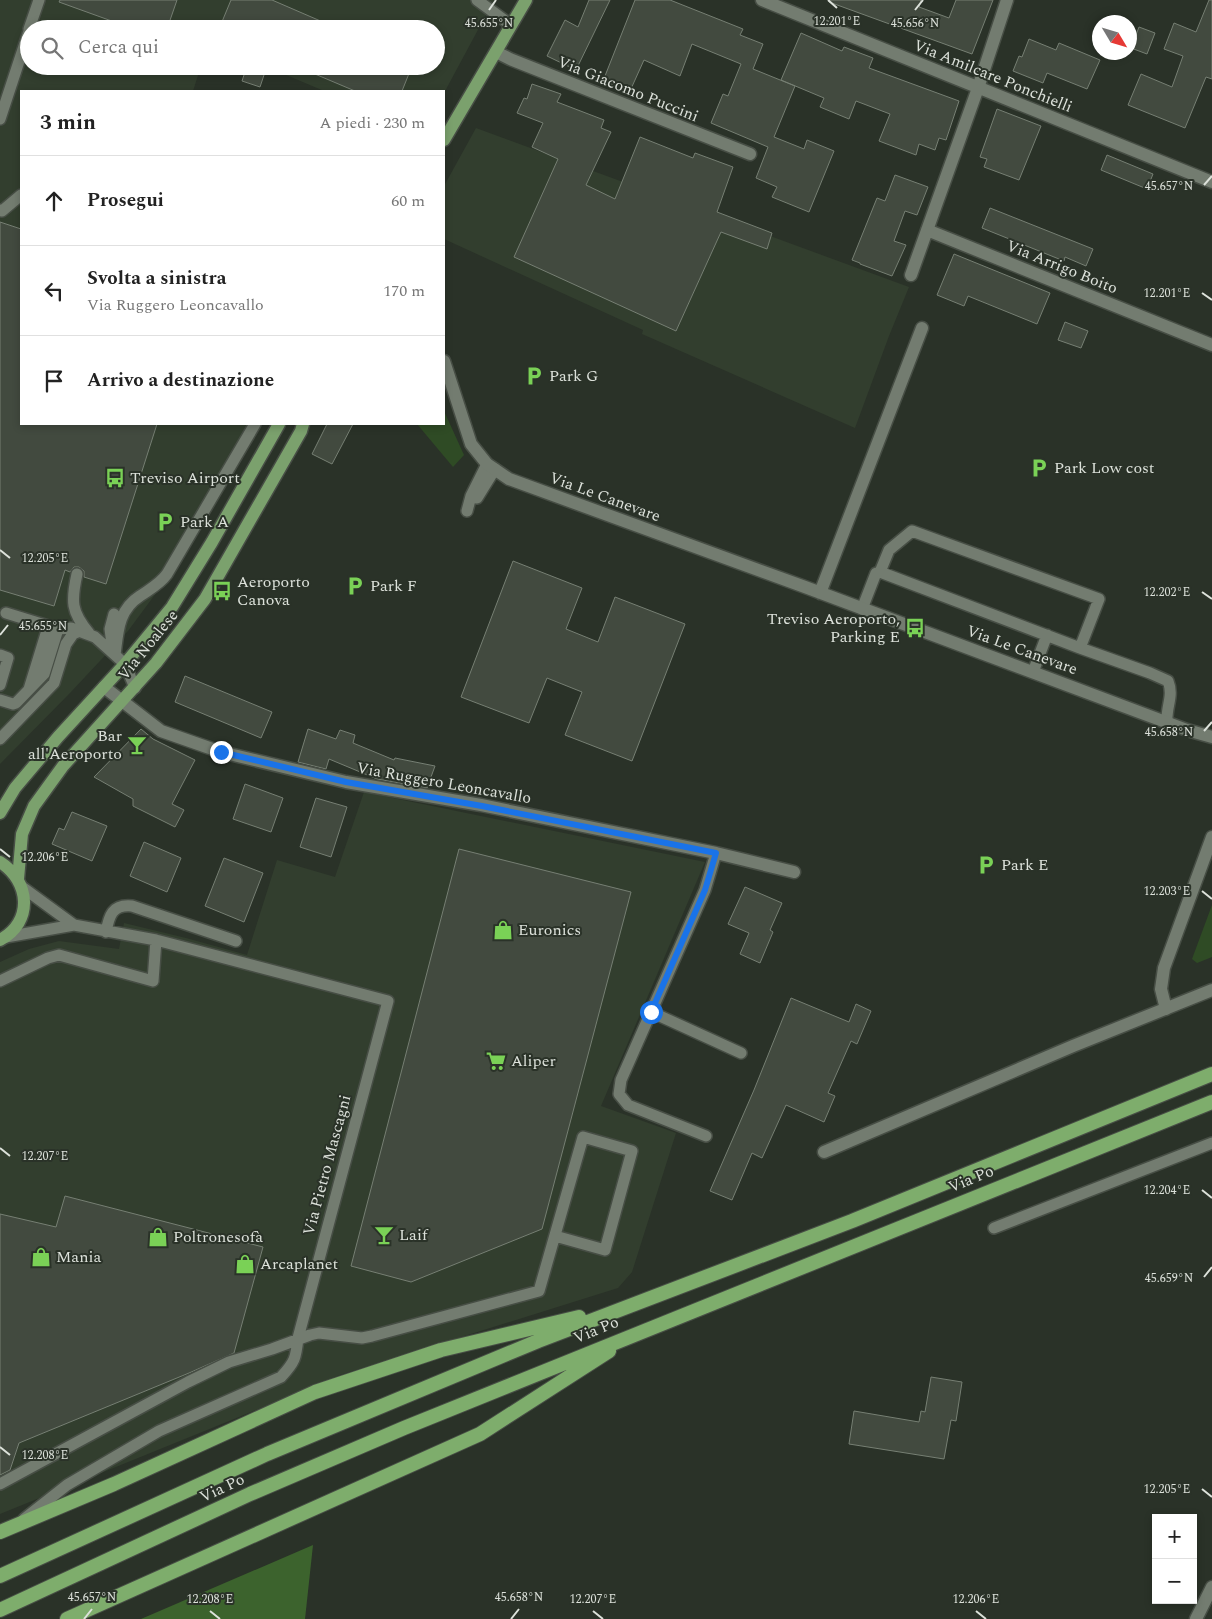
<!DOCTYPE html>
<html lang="it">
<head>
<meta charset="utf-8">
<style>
	body { margin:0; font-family:Spectral,serif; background:#f6f6f6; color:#222 }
	.controls { position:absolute; right:15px; bottom:15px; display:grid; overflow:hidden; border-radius:0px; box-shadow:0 2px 8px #0003 }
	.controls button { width:45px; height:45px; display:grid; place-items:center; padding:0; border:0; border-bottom:1px solid #e0e0e0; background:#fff; color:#222; font:25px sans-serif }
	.compass { position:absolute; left:1092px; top:15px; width:45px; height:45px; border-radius:50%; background:#fff; box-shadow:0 2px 8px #0003; rotate:128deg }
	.stop { position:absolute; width:15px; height:15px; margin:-11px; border:4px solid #1a73e8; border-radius:50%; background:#fff }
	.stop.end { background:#1a73e8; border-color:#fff; box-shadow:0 1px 5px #0008 }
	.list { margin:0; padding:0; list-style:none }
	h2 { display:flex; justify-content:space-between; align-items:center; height:65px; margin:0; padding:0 20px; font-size:21px }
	h2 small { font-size:16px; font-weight:400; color:#767676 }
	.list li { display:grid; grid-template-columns:32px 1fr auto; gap:15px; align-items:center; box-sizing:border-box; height:90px; padding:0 20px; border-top:1px solid #e0e0e0 }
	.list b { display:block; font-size:19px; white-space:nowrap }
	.list p { margin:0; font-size:16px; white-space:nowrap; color:#767676 }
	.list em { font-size:16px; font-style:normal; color:#767676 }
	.icon { flex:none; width:28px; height:28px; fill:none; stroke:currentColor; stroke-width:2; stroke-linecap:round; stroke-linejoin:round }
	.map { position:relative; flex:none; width:1212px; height:1619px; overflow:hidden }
	.search { position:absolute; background:#fff; box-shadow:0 2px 8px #0003; left:20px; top:20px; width:425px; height:55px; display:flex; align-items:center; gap:12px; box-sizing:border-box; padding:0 18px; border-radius:28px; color:#767676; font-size:19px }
	.panel { position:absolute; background:#fff; box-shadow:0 2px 8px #0003; left:20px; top:90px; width:425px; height:335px; border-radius:0px }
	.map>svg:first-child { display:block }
	.built { fill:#323e2e }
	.green { fill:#2f4b25 }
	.forest { fill:#3c632d }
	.building { fill:#424a3f; stroke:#767f73 }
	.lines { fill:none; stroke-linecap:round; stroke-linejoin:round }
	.service-casing { stroke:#474e45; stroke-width:14 }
	.minor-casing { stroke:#474e45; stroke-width:15 }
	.tertiary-casing { stroke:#474e45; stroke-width:15 }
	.primary-casing { stroke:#474e45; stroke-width:15 }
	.trunk-casing { stroke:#474e45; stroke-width:16 }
	.service { stroke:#737c70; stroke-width:11 }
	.minor { stroke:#737c70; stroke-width:12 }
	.tertiary { stroke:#737c70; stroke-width:12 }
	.primary { stroke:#7ba16d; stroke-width:12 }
	.trunk { stroke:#7ead6c; stroke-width:14 }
	.route { stroke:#1a73e8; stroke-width:6 }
	.ticks { fill:none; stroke:#dce1da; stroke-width:2 }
	.labels { text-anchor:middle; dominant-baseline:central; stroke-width:4; stroke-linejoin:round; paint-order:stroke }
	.street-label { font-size:16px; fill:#dce1da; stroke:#2a3228 }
	.poi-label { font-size:16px; fill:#dce1da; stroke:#2a3228; text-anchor:start }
	.ticks-label { font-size:12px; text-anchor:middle; fill:#dce1da; stroke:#2a3228; stroke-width:4; stroke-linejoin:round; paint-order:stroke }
</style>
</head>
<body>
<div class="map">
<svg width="1212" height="1619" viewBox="0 0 1212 1619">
	<rect width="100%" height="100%" fill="#2a3228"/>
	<path class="built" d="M0,0H494L444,93V91H324L265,66H436V29H29V66H201L193,91H21V424H259L165,581L128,631L70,693L0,764Z
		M476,128L909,287L889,336L855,428L642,334L643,330L444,239V186Z
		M364,792L705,862L601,1106L676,1133L632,1272L618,1288L340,1375L239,1417L0,1514V962L29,949L59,941L119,949L124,923L186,938L247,955L277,860L335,877Z"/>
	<path class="green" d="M444,411L464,455L453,467L417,424H444Z
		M1212,905V957L1197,963L1192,959Z"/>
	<path class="forest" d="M313,1545L305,1619H141Z"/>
	<path class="building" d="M60,0H177L167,29H118L120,24L59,2Z
		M231,0H272L339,29H219Z
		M589,0H610L576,70L547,56L565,20L578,27Z
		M635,0H670L743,29L740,35L763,44L753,69L795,86L774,137L804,149L807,140L834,151L809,212L772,197L777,187L756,178L768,147L711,123L723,94L728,96L741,64L692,44L680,76L644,60L630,91L603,81Z
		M829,0H921L919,7L949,18L956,0H993L972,54L829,2Z
		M1209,0H1212V79L1206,77L1185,128L1128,105L1141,74L1172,87L1183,56L1164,49L1174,23L1196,32Z
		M1139,27L1155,33L1147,54L1131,48Z
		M801,33L842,51L844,47L873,58L869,68L959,101L946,140L939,138L935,150L919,144L916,155L879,141L890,114L856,101L849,119L820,107L824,98L781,80Z
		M1029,39L1056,50L1059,43L1100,60L1087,89L1047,73L1043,83L1013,71L1019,56L1022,57Z
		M247,66H267L260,87L242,81Z
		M296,66H412L402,91H355Z
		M532,84L561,94L557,102L604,120L601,128L611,132L586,185L615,199L640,137L693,158L695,153L733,167L717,212L772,233L767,249L721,232L676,331L514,257L558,159L532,147L543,123L517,113L524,98L527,99Z
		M997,109L1041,126L1019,180L984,167L987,159L980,157Z
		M1107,155L1153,174L1147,189L1101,170Z
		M895,175L928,187L917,215L905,211L894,241L906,245L892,276L860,264V263L852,260L877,198L885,201Z
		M990,208L1093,249L1086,266L1065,257L1064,261L982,228Z
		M0,222L21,229V424H157L106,584L84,577V571L79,567H74L70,572L65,570L54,606L0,590Z
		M954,254L1050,293L1037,324L968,296L964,306L937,295Z
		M1065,322L1088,331L1081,348L1058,340Z
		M327,424H353L332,464L312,454Z
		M513,561L582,588L566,629L598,642L615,597L685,624L632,761L565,735L582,692L547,678L529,723L461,697Z
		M185,676L272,712L261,738L175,702Z
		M141,729L153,739L195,760L172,804L184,810L175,827L133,806V799L94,777Z
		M308,729L336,739L340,730L355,735L353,743L394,760L395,758L435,766L427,788L377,779L329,759L326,769L298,762Z
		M245,784L283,798L271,832L233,819Z
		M316,798L347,807L331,857L300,847Z
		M72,812L107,826L92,861L52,844L59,828L64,830Z
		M144,842L181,858L167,892L130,876Z
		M459,849L631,892L542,1229L411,1282L351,1266Z
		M224,858L263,873L244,922L205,906Z
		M745,887L782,903L770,930L773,932L760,963L740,954L749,933L728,924Z
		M791,998L849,1022L856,1004L871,1011L857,1044L851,1041L828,1093L835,1096L824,1122L786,1105L762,1158L752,1153L732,1200L710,1191L754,1090Z
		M65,1196L263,1247L234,1353L189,1373L19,1443L10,1470L0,1475V1214L56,1227Z
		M931,1377L962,1382L956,1421L951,1420L944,1459L849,1444L854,1411L919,1422L921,1411L925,1412Z"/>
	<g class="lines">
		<defs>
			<path id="service" d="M477,0L511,25
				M29,29L39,0
				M0,119L29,31
				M0,210L2,211L21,195
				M477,498L495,469
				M467,511L471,496L487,464
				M880,572L889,550L912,531L1099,599L1080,648
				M77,574C71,601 71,612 89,633
				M862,609L876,573L880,572L1080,648L1150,673L1168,681C1174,696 1166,706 1167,722
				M6,613L58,629L71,628L95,637L125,664L135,688
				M112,644L110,629L114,614
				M0,655L8,658L0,685
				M115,655C118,632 118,610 140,596C150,589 160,584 167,574L255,424
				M1033,672L1047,635
				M29,689L48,627
				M0,700L13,704L16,703L44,674L58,629
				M0,739L54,683L66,644L73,634L80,631
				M22,887L74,925
				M106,932C109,916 112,904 132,906L236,941
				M6,937L74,925L156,940L388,1001L298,1338C296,1358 295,1362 281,1377L159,1431L67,1485L24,1519
				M0,981L48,958L59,955L153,981L156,940
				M651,1012L741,1053
				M706,1136L628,1105L619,1094L621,1080L705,890L716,853
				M994,1228L1212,1143
				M0,1484L188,1382L229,1362L272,1349L310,1335L319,1333L362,1338L372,1336L539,1291L583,1137L632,1151L605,1250L555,1236"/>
			<path id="minor" d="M762,0L1212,182
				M496,52L510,59L750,154
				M927,230L1212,345
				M911,275L978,88L1007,0
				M444,361L471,444L487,464L509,479L805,587L1187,730L1212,737
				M820,593L922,328
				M104,687L161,731L221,752L346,782L481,805L716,853L794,872
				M1166,1009L1161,989L1164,968L1212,837
				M824,1152L1073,1046L1212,990"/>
			<path id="tertiary" d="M1196,1619L1212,1587"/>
			<path id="primary" d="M444,140L526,0
				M0,813L15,788L58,737L125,664L172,607L212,542L279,424
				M0,862C30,881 34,922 0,940
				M18,879L22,834L34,806L63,766L156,663L205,599L301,431L303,424"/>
			<path id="trunk" d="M0,1532L114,1484L315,1392L441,1350L579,1317
				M0,1576L267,1454L538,1341L852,1221L1212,1074
				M0,1610L250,1494L404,1428L1212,1102
				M67,1619L480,1434L609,1351"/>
		</defs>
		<use href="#service" class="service-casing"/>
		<use href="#minor" class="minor-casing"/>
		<use href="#tertiary" class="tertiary-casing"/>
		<use href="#primary" class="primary-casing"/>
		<use href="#trunk" class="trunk-casing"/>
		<use href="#service" class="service"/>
		<use href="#minor" class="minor"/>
		<use href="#tertiary" class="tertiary"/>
		<use href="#primary" class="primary"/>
		<use href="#trunk" class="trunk"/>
	</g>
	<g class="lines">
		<path class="route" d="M221,752L346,782L482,806L716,853L705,890L651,1012"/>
	</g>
	<path class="ticks" d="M828,0L837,8M489,10L496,0M915,10L923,0M1204,185L1212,176M1202,293L1212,300M0,550L10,558M1202,592L1212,599M0,635L8,625M1204,731L1212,722M0,849L10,857M1202,891L1212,899M0,1148L10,1156M1202,1190L1212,1198M1204,1277L1212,1267M0,1447L10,1455M1202,1489L1212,1497M210,1611L220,1619M593,1611L603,1619M976,1611L986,1619M84,1619L92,1609M511,1619L519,1609"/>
	<defs>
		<symbol id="parking-bare" viewBox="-9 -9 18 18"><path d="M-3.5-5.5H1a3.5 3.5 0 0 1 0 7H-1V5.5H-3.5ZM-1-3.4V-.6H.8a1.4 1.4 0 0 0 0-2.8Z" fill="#7ad156" stroke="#2a3228" stroke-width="2.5" paint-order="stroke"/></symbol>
		<symbol id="bus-bare" viewBox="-9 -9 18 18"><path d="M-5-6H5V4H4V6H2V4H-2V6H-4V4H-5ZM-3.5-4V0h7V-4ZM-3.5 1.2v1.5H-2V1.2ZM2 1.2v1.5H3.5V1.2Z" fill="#7ad156" stroke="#2a3228" stroke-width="2.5" paint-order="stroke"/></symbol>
		<symbol id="bar-bare" viewBox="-9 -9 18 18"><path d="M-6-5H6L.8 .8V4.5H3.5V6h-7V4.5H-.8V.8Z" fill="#7ad156" stroke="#2a3228" stroke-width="2.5" paint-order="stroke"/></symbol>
		<symbol id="shop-bare" viewBox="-9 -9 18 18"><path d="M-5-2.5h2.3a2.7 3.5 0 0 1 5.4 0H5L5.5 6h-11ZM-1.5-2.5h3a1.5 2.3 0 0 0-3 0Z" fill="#7ad156" stroke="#2a3228" stroke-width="2.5" paint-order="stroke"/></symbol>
		<symbol id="supermarket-bare" viewBox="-9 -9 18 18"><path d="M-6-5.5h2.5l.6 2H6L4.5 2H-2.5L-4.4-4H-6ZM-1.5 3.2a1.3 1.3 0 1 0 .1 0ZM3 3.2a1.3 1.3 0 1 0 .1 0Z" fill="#7ad156" stroke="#2a3228" stroke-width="2.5" paint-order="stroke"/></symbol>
	</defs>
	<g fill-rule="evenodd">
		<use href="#parking-bare" x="520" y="362" width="28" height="28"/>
		<use href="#parking-bare" x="1025" y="454" width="28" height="28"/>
		<use href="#bus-bare" x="101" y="464" width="28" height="28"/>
		<use href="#parking-bare" x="151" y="508" width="28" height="28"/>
		<use href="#parking-bare" x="341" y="572" width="28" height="28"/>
		<use href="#bus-bare" x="208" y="577" width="28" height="28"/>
		<use href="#bus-bare" x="901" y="614" width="28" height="28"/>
		<use href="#bar-bare" x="123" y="731" width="28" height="28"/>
		<use href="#parking-bare" x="972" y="851" width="28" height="28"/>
		<use href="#shop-bare" x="489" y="916" width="28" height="28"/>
		<use href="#supermarket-bare" x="482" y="1047" width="28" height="28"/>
		<use href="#bar-bare" x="370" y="1221" width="28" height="28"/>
		<use href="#shop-bare" x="144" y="1223" width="28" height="28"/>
		<use href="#shop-bare" x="27" y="1243" width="28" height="28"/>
		<use href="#shop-bare" x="231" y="1250" width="28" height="28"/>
	</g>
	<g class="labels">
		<g class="street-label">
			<text transform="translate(993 76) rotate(22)">Via Amilcare Ponchielli</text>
			<text transform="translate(628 89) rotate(22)">Via Giacomo Puccini</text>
			<text transform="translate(1062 267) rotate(22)">Via Arrigo Boito</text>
			<text transform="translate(605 497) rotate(20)">Via Le Canevare</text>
			<text transform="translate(148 645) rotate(-51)">Via Noalese</text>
			<text transform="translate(1022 650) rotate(20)">Via Le Canevare</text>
			<text transform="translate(444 783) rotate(10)">Via Ruggero Leoncavallo</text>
			<text transform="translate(327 1165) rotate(-75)">Via Pietro Mascagni</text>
			<text transform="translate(971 1179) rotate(-22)">Via Po</text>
			<text transform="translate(596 1330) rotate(-22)">Via Po</text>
			<text transform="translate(222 1488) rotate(-25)">Via Po</text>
		</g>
		<g class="poi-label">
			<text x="549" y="376">Park G</text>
			<text x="1054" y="468">Park Low cost</text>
			<text x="130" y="478">Treviso Airport</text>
			<text x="180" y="522">Park A</text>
			<text x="237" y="582">Aeroporto<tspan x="237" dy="18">Canova</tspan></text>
			<text x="370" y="586">Park F</text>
			<text x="900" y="619" text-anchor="end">Treviso Aeroporto,<tspan x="900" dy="18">Parking E</tspan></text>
			<text x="122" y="736" text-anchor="end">Bar<tspan x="122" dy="18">all'Aeroporto</tspan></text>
			<text x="1001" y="865">Park E</text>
			<text x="518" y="930">Euronics</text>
			<text x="511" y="1061">Aliper</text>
			<text x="399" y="1235">Laif</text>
			<text x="173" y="1237">Poltronesofà</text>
			<text x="56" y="1257">Mania</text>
			<text x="260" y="1264">Arcaplanet</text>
		</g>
	</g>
	<g class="ticks-label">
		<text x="837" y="25">12.201°E</text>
		<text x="489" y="27">45.655°N</text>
		<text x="915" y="27">45.656°N</text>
		<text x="1169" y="190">45.657°N</text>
		<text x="1167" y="297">12.201°E</text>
		<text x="45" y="562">12.205°E</text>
		<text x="1167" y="596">12.202°E</text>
		<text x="43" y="630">45.655°N</text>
		<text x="1169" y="736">45.658°N</text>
		<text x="45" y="861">12.206°E</text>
		<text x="1167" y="895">12.203°E</text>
		<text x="45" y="1160">12.207°E</text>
		<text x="1167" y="1194">12.204°E</text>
		<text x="1169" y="1282">45.659°N</text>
		<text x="45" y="1459">12.208°E</text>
		<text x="1167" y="1493">12.205°E</text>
		<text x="92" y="1601">45.657°N</text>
		<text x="519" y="1601">45.658°N</text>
		<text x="210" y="1603">12.208°E</text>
		<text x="593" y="1603">12.207°E</text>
		<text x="976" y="1603">12.206°E</text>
	</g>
</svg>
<div class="controls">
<button>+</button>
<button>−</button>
</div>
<svg class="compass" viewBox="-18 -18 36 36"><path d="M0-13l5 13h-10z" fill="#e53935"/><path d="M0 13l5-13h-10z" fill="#767676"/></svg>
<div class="stop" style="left:651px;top:1012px"></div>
<div class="stop end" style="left:221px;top:752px"></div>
<div class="search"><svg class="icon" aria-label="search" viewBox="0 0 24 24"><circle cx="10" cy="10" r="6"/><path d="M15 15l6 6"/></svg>Cerca qui</div>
<section class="panel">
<h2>3 min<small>A piedi · 230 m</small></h2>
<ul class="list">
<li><svg class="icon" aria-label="ahead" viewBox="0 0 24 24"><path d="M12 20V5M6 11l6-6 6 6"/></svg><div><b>Prosegui</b></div><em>60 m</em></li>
<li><svg class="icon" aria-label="left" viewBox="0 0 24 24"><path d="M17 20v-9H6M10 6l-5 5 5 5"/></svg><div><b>Svolta a sinistra</b><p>Via Ruggero Leoncavallo</p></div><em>170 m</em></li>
<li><svg class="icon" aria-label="arrive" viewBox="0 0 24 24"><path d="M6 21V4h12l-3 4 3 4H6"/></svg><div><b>Arrivo a destinazione</b></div></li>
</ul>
</section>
</div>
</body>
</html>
